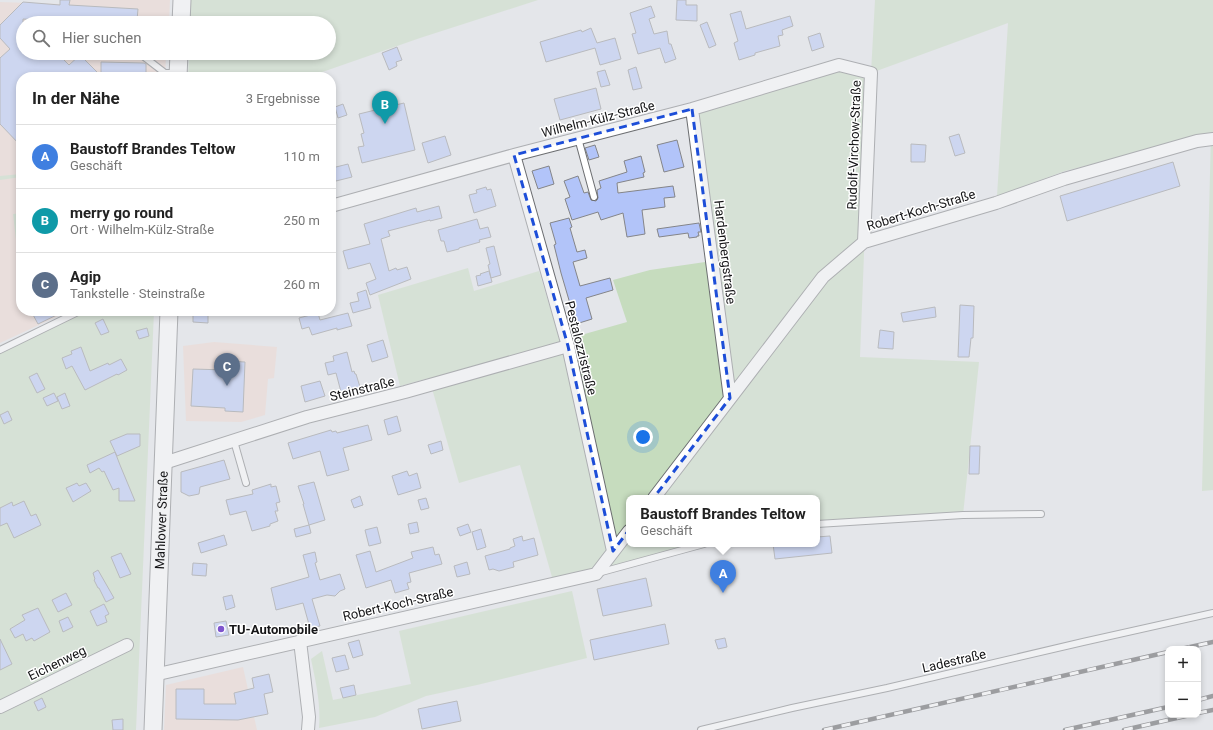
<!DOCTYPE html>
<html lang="de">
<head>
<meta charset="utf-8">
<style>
	body { margin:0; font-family:Roboto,sans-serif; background:#f2f2f2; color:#222 }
	.controls { position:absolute; right:12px; bottom:12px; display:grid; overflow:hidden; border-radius:8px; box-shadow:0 2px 6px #0003 }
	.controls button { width:36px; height:36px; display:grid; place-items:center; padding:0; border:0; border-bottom:1px solid #e0e0e0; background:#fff; color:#222; font:20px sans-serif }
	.you { position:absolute; left:643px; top:437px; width:14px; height:14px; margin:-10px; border:3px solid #fff; border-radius:50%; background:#1a73e8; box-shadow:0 0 0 6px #1a73e833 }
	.badge { display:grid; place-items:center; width:26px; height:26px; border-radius:50%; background:#7e54cd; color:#fff; font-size:13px; font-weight:700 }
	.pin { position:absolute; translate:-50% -33px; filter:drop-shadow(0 1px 2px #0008) }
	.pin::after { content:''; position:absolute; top:21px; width:14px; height:12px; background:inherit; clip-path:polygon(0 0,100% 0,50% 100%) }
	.popup { position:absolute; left:626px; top:495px; width:194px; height:52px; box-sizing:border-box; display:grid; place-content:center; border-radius:8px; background:#fff; filter:drop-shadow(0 1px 3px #0005); font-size:13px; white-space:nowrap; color:#767676 }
	.popup b { font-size:15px; color:#222 }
	.popup::after { content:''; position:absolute; left:50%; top:100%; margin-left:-8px; border:8px solid transparent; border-top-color:#fff }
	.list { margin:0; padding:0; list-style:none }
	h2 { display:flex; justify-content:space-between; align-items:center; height:52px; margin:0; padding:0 16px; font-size:17px }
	h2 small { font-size:13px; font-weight:400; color:#767676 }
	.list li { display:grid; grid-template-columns:26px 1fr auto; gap:12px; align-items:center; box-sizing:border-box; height:64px; padding:0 16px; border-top:1px solid #e0e0e0 }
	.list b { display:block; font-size:15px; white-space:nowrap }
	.list p { margin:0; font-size:13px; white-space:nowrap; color:#767676 }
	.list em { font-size:13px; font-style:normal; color:#767676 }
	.icon { flex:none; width:22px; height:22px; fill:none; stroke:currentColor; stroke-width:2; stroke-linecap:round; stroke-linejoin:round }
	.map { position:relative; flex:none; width:1213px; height:730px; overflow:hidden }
	.search { position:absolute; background:#fff; box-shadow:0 2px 6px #0003; left:16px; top:16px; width:320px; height:44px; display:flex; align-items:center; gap:10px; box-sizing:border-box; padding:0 14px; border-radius:22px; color:#767676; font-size:15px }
	.panel { position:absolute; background:#fff; box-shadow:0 2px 6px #0003; left:16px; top:72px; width:320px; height:244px; border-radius:16px }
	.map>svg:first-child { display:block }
	.commercial { fill:#efd6cd }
	.green { fill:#c6dcbe }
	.building { fill:#b2c4f9; stroke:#848589 }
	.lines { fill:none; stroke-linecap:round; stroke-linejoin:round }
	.lane-casing { stroke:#6c6e71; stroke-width:8 }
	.street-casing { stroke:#6c6e71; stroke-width:14 }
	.secondary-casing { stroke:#6c6e71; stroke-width:19 }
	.lane { stroke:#fff; stroke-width:6 }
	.street { stroke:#fff; stroke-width:12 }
	.secondary { stroke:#fff; stroke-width:17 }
	.rail-casing { stroke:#454548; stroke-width:4.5 }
	.rail { stroke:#fff; stroke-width:3; stroke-dasharray:9; stroke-linecap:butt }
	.marked { fill:none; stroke:#1d4ed8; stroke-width:3; stroke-dasharray:8 5; stroke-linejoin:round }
	.poi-dot { fill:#7e54cd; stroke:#fff; stroke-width:1.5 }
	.labels { text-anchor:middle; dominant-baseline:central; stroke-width:3; stroke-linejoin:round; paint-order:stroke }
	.street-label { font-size:13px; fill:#161618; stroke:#fff }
	.poi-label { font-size:13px; font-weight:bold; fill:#161618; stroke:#fff; text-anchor:start }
</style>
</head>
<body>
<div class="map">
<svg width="1213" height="730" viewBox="0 0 1213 730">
	<rect width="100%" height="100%" fill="#e4e6ea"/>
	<path class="commercial" d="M60,0H170L169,23H23V53H169V56H166L165,77H21V311H69L0,343V2L60,4Z
		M214,342L277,347L274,378L268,379L265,415L241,422L186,421L183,346Z
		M243,667L257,730H164L166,685Z"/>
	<path class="green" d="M190,0H538L420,38L308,77H188L189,53H329V23H189Z
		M875,0H1213V490L1202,491L1211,134L1065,171L997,196L1008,23L871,73L860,357L979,362L963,515L817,524V498H629V544H704L554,584L520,465L459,483L429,378L400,386L378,295L468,268L474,291L539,271L560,341L627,322L613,280L650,270L719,260L695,111L839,70L871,73Z
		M21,174V177L0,180V176Z
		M21,213V256L18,257L13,214Z
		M75,311H154L136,730H0V349Z
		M572,591L587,658L477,685L426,696L375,717L319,728C321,704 316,683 311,659L322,651L333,700L411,684L399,631Z"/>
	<path class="building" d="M60,0H70L69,5L138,9L137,20H120V23H56L57,21L23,19V53H57L69,65L80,55L101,76V62L144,63L146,64V77H21V146L0,124V58L10,49L0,38V25L23,2L60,5Z
		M677,0H686V5H697V21L676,20Z
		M651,6L655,17L649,19L654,34L667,31L669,44H671L676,59L665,63L660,48L638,54L632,34L636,33L630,13Z
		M741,11L746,29L790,16L793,26L782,30L783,35L778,36L780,46L755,53V55L739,60L734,43L738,41L730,14Z
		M707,22L716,45L709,48L700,25Z
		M591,28L597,43L615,38L621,59L600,65L595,48L546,62L540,42L581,30L582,32Z
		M820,33L824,47L812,51L808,37Z
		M397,47L402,60L396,62L397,66L389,70L382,53Z
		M636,67L642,88L633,90L628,70Z
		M605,70L610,85L601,87L597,72Z
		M596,88L601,109L560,120L554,99Z
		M404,103L415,150L362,163L358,147L364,146L361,134L364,133L359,114Z
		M343,104L347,115L338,118L335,107Z
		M959,134L965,153L955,156L949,137Z
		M445,136L451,155L428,163L422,143Z
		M677,140L684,167L664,172L657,145Z
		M911,144L926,145L925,162H911Z
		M595,145L599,157L589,160L585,148Z
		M641,156L645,172L643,173L644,177L617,183L618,193L673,186L675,197L664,198L665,207L642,210L645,234L627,237L623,213L601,220L598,212L572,220L565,199L570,197L564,181L578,176L584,193L588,192L591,200L596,201L598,198L597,190L601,188L599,181L627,172L624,161Z
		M1173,162L1180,186L1067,221L1060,196Z
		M348,164L352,177L336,181L332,168Z
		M549,166L554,184L538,189L532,171Z
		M486,187L487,190L491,189L496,206L474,213L469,195L477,193L476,190Z
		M439,206L442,218L430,221V220L388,231L390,236L381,239L389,271L396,268L397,270L407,267L411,279L370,295L366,283L376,279L370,263L348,269L343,251L370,244L364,224L416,208L417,212Z
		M569,218L572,227L570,228L577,252L585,250L587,258L573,262L580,286L610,278L613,290L586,298L592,319L576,324L561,273L554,245L556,244L550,223Z
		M477,219L480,229L488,227L491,237L479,240L480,242L459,248V249L447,252L444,241H441L438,230Z
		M699,223L701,232H698L699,236H697V237L689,238L688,233L659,237L657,229Z
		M494,246L501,275L491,278L488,265L490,264L486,248Z
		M489,271L492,282L478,286L476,276L481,275L480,274Z
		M366,290L371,308L353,313L350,303L359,301L357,293Z
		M960,305L974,306L973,338H971L969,357H958Z
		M935,307L936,317L903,322L901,313Z
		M31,311H65L38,324Z
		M193,311H208V323L193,322Z
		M318,313L320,320L348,313L352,326L337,330V328L312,335L309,327L302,329L299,318Z
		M103,319L109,332L101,335L95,323Z
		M147,328L149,336L139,339L136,331Z
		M880,330L894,332L893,349L878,348Z
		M383,340L388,357L372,362L367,345Z
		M81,347L90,371L108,363L109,365L121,359L127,370L118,375L117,374L85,390L72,366L66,369L62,358L72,354L71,351Z
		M347,352L352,372L354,371L355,374H356L360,387L341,392L336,373L328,375L325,363L334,361L333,356Z
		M226,361L245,362L243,412L225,411V408L191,406L193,369L226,370Z
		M37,373L45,389L37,393L29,377Z
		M320,381L325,396L305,402L301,386Z
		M54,393L58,401L47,406L43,398Z
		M65,393L70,406L62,409L57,397Z
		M8,411L12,420L4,424L0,415Z
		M397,416L401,431L388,435L384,420Z
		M368,425L372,440L343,448L349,470L327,476L320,451L293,459L288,443L331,430L332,432L336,431L337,433Z
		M127,434H140V446L117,456L110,441Z
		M441,441L443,450L431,454L428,445Z
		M970,446H980L979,474H969Z
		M115,452L120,465L135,501H119V488L113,490L104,471L102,472L99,468L90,473L87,465Z
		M224,460L230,479L200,487L199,494L189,496L181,492V472Z
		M407,471L409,476L417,473L421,488L398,495L392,476Z
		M314,482L325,520L309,525L303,504H304L298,486Z
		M77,483L79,486L86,483L91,491L73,502L66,488Z
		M271,484V487L276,486L280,502L276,503L278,511H275L278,521L270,524V526L252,531L246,511L230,515L226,500L253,494L252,490Z
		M360,496L363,505L354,508L351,500Z
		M426,498L429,508L421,510L418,500Z
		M24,501L31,516L36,514L41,525L14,538L7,523L0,526V508L12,502L13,506Z
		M417,522L419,532L410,534L408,524Z
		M468,524L471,532L460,536L457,528Z
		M309,525L311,533L296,537L294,529Z
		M377,527L381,543L369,546L365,530Z
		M481,529L486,547L477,550L472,532Z
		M224,535L227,545L201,553L198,543Z
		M522,536L523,541L534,538L538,555L513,562L514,567L499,571L493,569L489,570L485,556L510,549V548L515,546L513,539Z
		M830,536L832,553L775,559L773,544H817V537Z
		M433,547L435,555L439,554L442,564L409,573L411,582L407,583L409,589L395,593L391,580L366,588L356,555L370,551L376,572L413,558L411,552Z
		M315,552L317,562L315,563L320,580L340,574L345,589L340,591L335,596L327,595L312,599L320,626L310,628L303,603L276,610L271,588L309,577L303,555Z
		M121,553L131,574L120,578L111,557Z
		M467,562L470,574L457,577L454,566Z
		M193,563L207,564L206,576L192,575Z
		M98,570L114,598L106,602L99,588H98L94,580L95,579L93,573Z
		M646,578L652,606L603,616L597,589Z
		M66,593L72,605L58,612L52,600Z
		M232,595L235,607L226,610L223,597Z
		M104,604L109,614L105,616L107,622L97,626L90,611Z
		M38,608L50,632L34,641L32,638L26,641L23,634L15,638L10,629L25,620L22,615Z
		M68,617L73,627L63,632L59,621Z
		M226,621L229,635L216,637L214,623Z
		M665,624L669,644L594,660L590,640Z
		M725,638L727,647L718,649L715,640Z
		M0,639L12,664L0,670Z
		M359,640L363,655L353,658L348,643Z
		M345,655L349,669L336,672L332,658Z
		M269,674L273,692L264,694L268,714L238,720L176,719V689H204V704H236L234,693L254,688L252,678Z
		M354,685L356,695L343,698L340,688Z
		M42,698L46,707L38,711L34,702Z
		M457,701L461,721L422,729L418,709Z
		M123,719V730H113L112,720Z"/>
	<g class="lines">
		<defs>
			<path id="lane" d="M143,56L165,73H178
				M578,138L594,197
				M0,350L80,311
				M234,441L246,483
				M817,524L963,515L1041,514
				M598,573L704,544
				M701,730L792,708L887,688L1083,642L1213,613"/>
			<path id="street" d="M692,109L730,398
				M514,155L568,346L613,551
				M331,206L514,155L692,109L839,65L871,73L864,242
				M164,463L307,417L405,392L568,346
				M654,498L823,277L864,242L996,203L1064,179L1197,141L1213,139
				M300,641L309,717L308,730
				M154,675L596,574L629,531
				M0,707L127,645"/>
			<g id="secondary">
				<path d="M181,23L182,0"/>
				<path d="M178,77L179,53"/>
				<path id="s1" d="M153,730L169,311"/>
			</g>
		</defs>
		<use href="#lane" class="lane-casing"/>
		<use href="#street" class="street-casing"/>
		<use href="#secondary" class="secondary-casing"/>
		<use href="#lane" class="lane"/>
		<use href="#street" class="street"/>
		<use href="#secondary" class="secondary"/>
		<defs>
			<path id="rail" d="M1181,649L1213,642
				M1198,700L1213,696
				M1198,713L1213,710
				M824,730L1168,652
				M1065,730L1168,707
				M1124,730L1190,715"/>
		</defs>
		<use href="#rail" class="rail-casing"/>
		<use href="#rail" class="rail"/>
	</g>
	<path d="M0 0H1213V730H0ZM692,109L730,398L613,551L568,346L514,155Z" fill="#e4e6ea" fill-opacity=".55" fill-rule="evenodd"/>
	<path class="marked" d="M692,109L730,398L613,551L568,346L514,155Z"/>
	<circle class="poi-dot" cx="221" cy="629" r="4"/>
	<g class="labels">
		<g class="street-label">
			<text transform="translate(598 119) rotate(-14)">Wilhelm-Külz-Straße</text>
			<text transform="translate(854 145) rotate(-88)">Rudolf-Virchow-Straße</text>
			<text transform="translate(921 210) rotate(-17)">Robert-Koch-Straße</text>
			<text transform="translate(725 252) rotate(83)">Hardenbergstraße</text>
			<text transform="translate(581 348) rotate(76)">Pestalozzistraße</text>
			<text transform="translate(362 389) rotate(-14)">Steinstraße</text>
			<text stroke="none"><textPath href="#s1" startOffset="210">Mahlower Straße</textPath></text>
			<text transform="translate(398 604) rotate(-13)">Robert-Koch-Straße</text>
			<text transform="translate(954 661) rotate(-13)">Ladestraße</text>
			<text transform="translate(57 663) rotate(-26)">Eichenweg</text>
		</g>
		<g class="poi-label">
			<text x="229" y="629">TU-Automobile</text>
		</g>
	</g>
</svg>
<div class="controls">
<button>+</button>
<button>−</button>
</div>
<div class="you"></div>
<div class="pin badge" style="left:723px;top:593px;background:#3f7fe0">A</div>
<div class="popup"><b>Baustoff Brandes Teltow</b>Geschäft</div>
<div class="pin badge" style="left:385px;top:124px;background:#0f9aa8">B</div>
<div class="pin badge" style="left:227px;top:386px;background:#5c6f8a">C</div>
<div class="search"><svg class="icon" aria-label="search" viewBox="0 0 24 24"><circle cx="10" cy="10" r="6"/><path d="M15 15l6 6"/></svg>Hier suchen</div>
<section class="panel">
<h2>In der Nähe<small>3 Ergebnisse</small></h2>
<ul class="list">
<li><span class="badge" style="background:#3f7fe0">A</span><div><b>Baustoff Brandes Teltow</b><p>Geschäft</p></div><em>110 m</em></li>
<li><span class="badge" style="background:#0f9aa8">B</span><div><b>merry go round</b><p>Ort · Wilhelm-Külz-Straße</p></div><em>250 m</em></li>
<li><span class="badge" style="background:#5c6f8a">C</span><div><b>Agip</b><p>Tankstelle · Steinstraße</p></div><em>260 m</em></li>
</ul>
</section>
</div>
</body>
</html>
